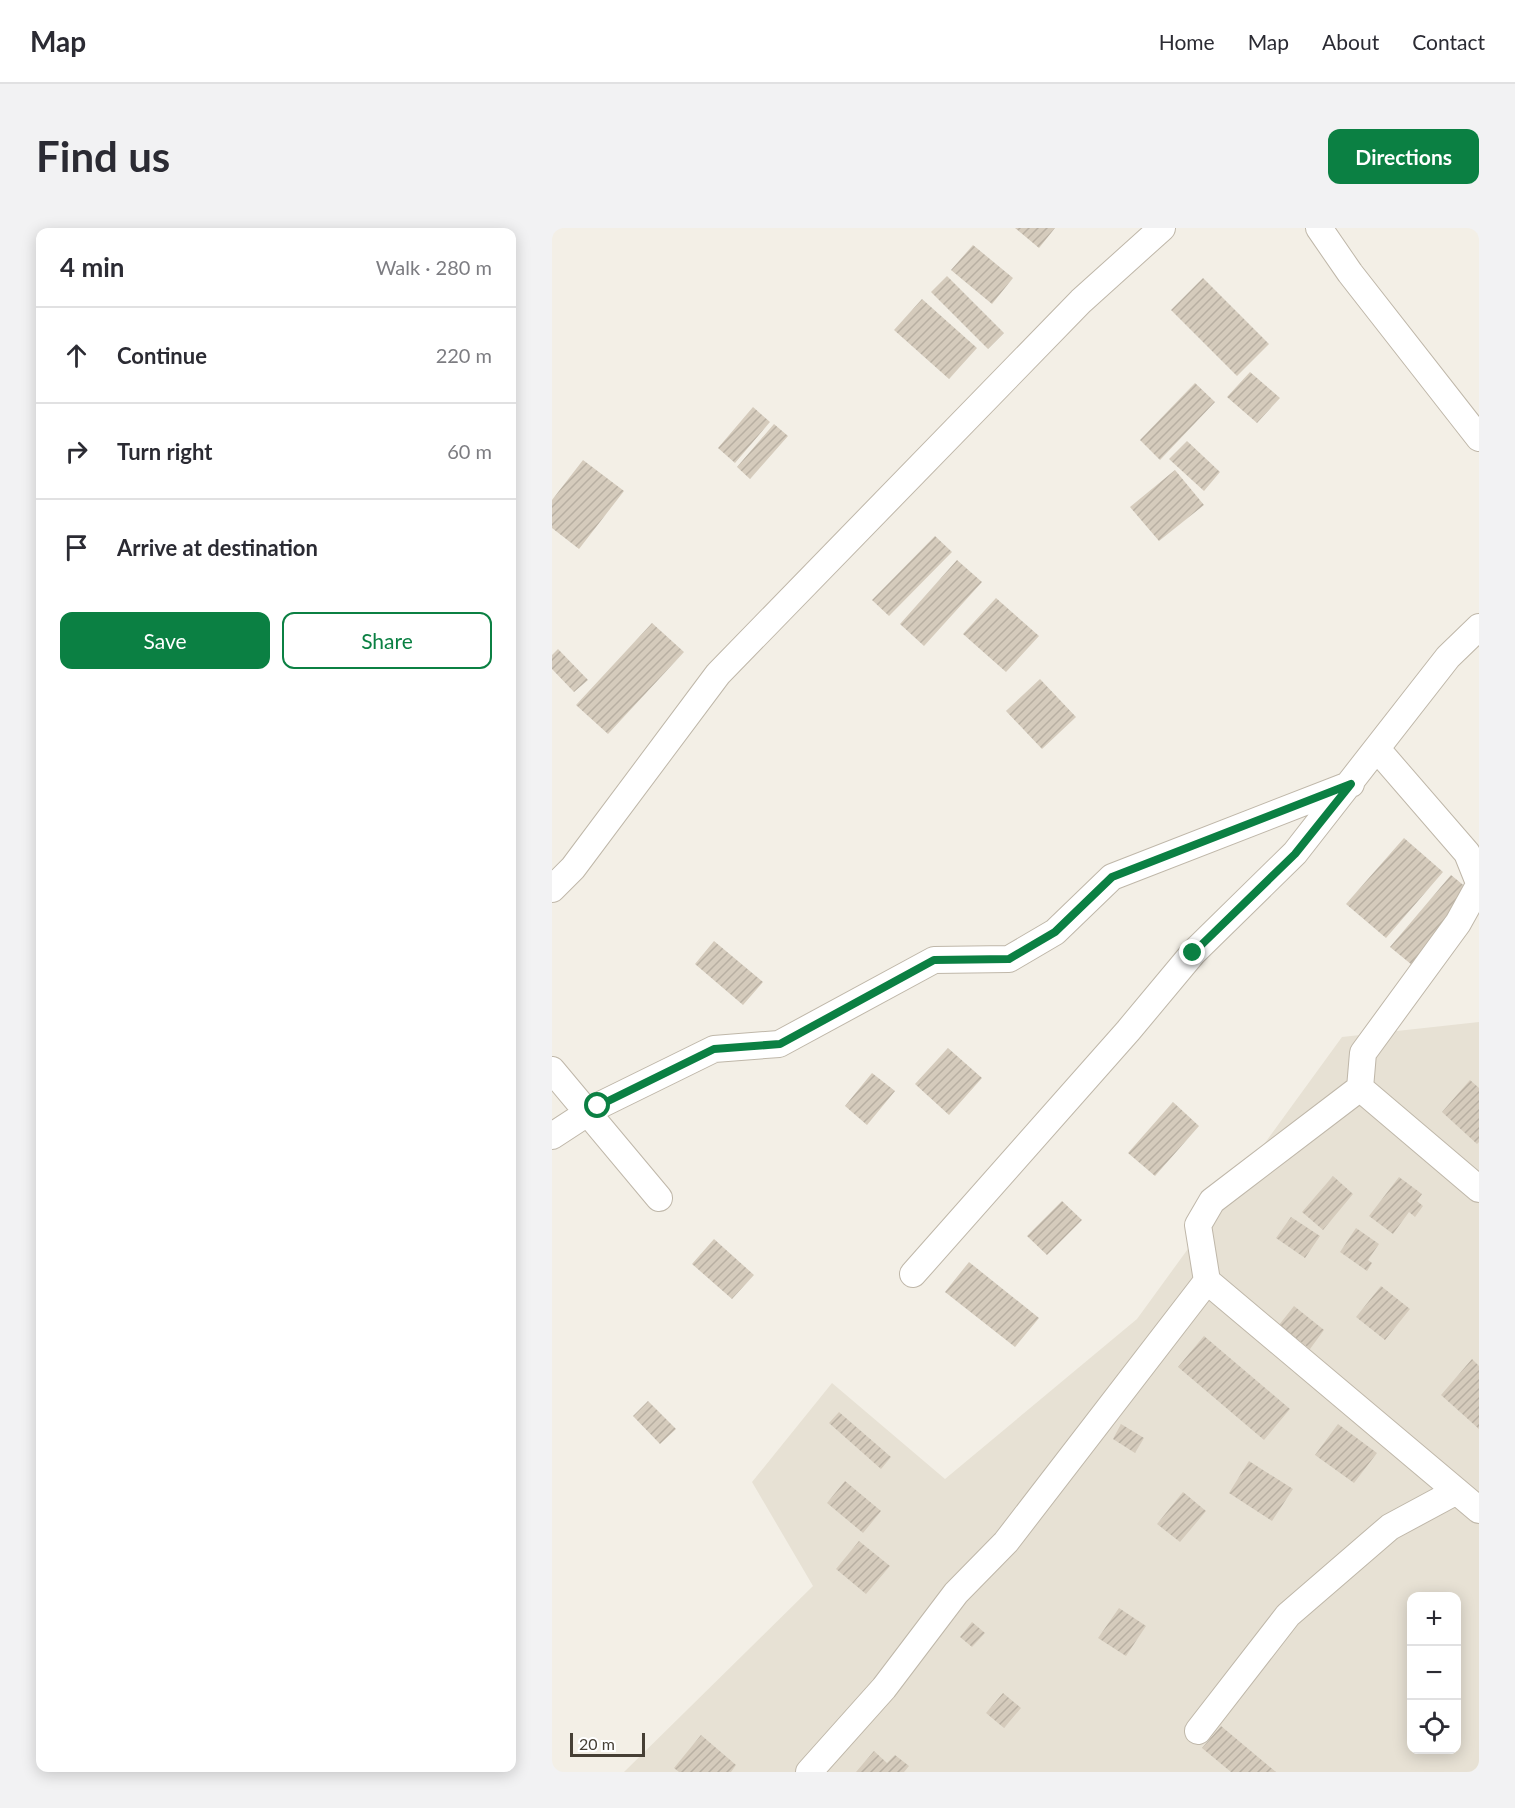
<!DOCTYPE html>
<html lang="en">
<head>
<meta charset="utf-8">
<style>
	body { margin:0; font-family:Lato,sans-serif; background:#f2f2f3; color:#2b2b33 }
	.controls { position:absolute; right:18px; bottom:18px; display:grid; overflow:hidden; border-radius:12px; box-shadow:0 3px 15px #0003 }
	.controls button { width:54px; height:54px; display:grid; place-items:center; padding:0; border:0; border-bottom:2px solid #e1e1e2; background:#fff; color:#2b2b33; font:30px sans-serif }
	.scale { position:absolute; left:18px; bottom:15px; width:75px; box-sizing:border-box; padding-left:6px; border:3px solid #463f35; border-top:0; font-size:16px; line-height:21px; white-space:nowrap; color:#463f35; -webkit-text-stroke:4px #fff; paint-order:stroke }
	.stop { position:absolute; width:18px; height:18px; margin:-14px; border:4px solid #0b8043; border-radius:50%; background:#fff }
	.stop.end { background:#0b8043; border-color:#fff; box-shadow:0 2px 6px #0008 }
	.list { margin:0; padding:0; list-style:none }
	h2 { display:flex; justify-content:space-between; align-items:center; height:78px; margin:0; padding:0 24px; font-size:26px }
	h2 small { font-size:20px; font-weight:400; color:#7c7c81 }
	.list li { display:grid; grid-template-columns:39px 1fr auto; gap:18px; align-items:center; box-sizing:border-box; height:96px; padding:0 24px; border-top:2px solid #e1e1e2 }
	.list b { display:block; font-size:22px; white-space:nowrap }
	.list em { font-size:20px; font-style:normal; color:#7c7c81 }
	.actions { display:flex; gap:12px; padding:18px 24px }
	.actions a { flex:1; padding:14px 0; border:2px solid #0b8043; border-radius:12px; text-align:center; font-size:21px; color:#0b8043 }
	.actions .main { background:#0b8043; color:#fff }
	.icon { flex:none; width:33px; height:33px; fill:none; stroke:currentColor; stroke-width:2; stroke-linecap:round; stroke-linejoin:round }
	.map { position:relative; flex:none; width:927px; height:1544px; overflow:hidden; border-radius:12px }
	header { display:flex; align-items:center; gap:36px; box-sizing:border-box; height:84px; padding:0 30px; background:#fff; border-bottom:2px solid #e1e1e2 }
	header strong { font-size:28px }
	nav { display:flex; gap:33px; margin-inline-start:auto; font-size:21px }
	.intro { display:flex; align-items:center; justify-content:space-between; box-sizing:border-box; height:144px; padding:0 36px }
	h1 { margin:0; font-size:42px }
	.button { padding:15px 27px; border-radius:12px; background:#0b8043; color:#fff; font-size:21px; font-weight:700 }
	main { display:flex; gap:36px; padding:0 36px }
	aside { flex:1; background:#fff; border-radius:12px; box-shadow:0 3px 15px #0003 }
	.map>svg:first-child { display:block }
	.residential { fill:#e7e1d4; fill-rule:evenodd }
	.building { fill:url(#building-hatch) }
	.lines { fill:none; stroke-linecap:round; stroke-linejoin:round }
	.minor-casing { stroke:#bfb7a9; stroke-width:28 }
	.minor { stroke:#fff; stroke-width:26 }
	.route { stroke:#0b8043; stroke-width:8 }
</style>
</head>
<body>
<header>
<strong>Map</strong>
<nav><a>Home</a><a>Map</a><a>About</a><a>Contact</a></nav>
</header>
<div class="intro"><h1>Find us</h1><a class="button">Directions</a></div>
<main>
<aside>
<h2>4 min<small>Walk · 280 m</small></h2>
<ul class="list">
<li><svg class="icon" aria-label="ahead" viewBox="0 0 24 24"><path d="M12 20V5M6 11l6-6 6 6"/></svg><div><b>Continue</b></div><em>220 m</em></li>
<li><svg class="icon" aria-label="right" viewBox="0 0 24 24"><path d="M7 20v-9h11M14 6l5 5-5 5"/></svg><div><b>Turn right</b></div><em>60 m</em></li>
<li><svg class="icon" aria-label="arrive" viewBox="0 0 24 24"><path d="M6 21V4h12l-3 4 3 4H6"/></svg><div><b>Arrive at destination</b></div></li>
</ul>
<div class="actions"><a class="main">Save</a><a>Share</a></div>
</aside>
<div class="map">
<svg width="927" height="1544" viewBox="0 0 927 1544">
	<defs>
		<pattern id="building-hatch" width="6" height="6" patternUnits="userSpaceOnUse" patternTransform="scale(1.5)"><rect width="6" height="6" fill="#d5cbbc"/><path d="M-1 1l2-2M0 6l6-6M5 7l2-2" fill="none" stroke="#b8afa2"/></pattern>
	</defs>
	<rect width="100%" height="100%" fill="#f3efe6"/>
	<path class="residential" d="M927,794V1544H72L261,1358L200,1254L280,1155L393,1251L585,1091L790,809ZM860,1368H904V1522H860Z"/>
	<path class="building" d="M463,0H503L487,20Z
		M421,17L461,50L440,76L399,42Z
		M395,48L452,105L436,121L379,64Z
		M651,50L717,116L685,148L619,82Z
		M370,71L425,120L397,151L342,102Z
		M698,144L728,170L705,195L675,169Z
		M643,155L663,174L608,232L588,212Z
		M201,179L218,194L183,235L166,220Z
		M222,196L236,208L198,251L185,239Z
		M635,213L668,244L652,263L617,231Z
		M31,232L72,263L27,321L0,300V272Z
		M623,242L652,277L607,313L578,279Z
		M383,308L400,324L337,388L320,372Z
		M405,332L430,354L372,418L348,396Z
		M444,370L487,408L454,444L411,406Z
		M100,395L132,424L56,506L24,477Z
		M6,421L36,452L22,464L0,441V427Z
		M488,451L524,489L490,521L454,483Z
		M852,610L891,644L834,710L794,676Z
		M899,647L926,669L865,741L838,719Z
		M162,713L211,754L191,777L143,736Z
		M396,820L430,850L397,887L363,856Z
		M320,845L343,863L315,897L293,878Z
		M918,852L927,860V914L925,916L890,884Z
		M621,874L647,898L603,948L576,925Z
		M781,948L801,966L771,1002L750,984Z
		M847,949L870,966L865,973L871,978L863,989L857,984L841,1006L817,988Z
		M510,973L530,992L495,1027L475,1008Z
		M739,989L768,1008L753,1030L724,1010Z
		M804,1000L827,1016L816,1032L820,1035L815,1043L788,1024Z
		M162,1011L202,1047L180,1071L140,1036Z
		M417,1034L487,1090L463,1119L393,1064Z
		M829,1058L858,1081L833,1112L804,1089Z
		M742,1078L772,1102L758,1121L727,1097Z
		M652,1108L738,1181L712,1212L626,1139Z
		M920,1131L927,1138V1201L889,1167Z
		M96,1173L124,1201L108,1216L81,1188Z
		M287,1184L339,1229L329,1241L277,1195Z
		M569,1196L592,1210L583,1225L561,1211Z
		M786,1196L825,1225L802,1255L763,1227Z
		M697,1233L741,1261L720,1293L677,1265Z
		M293,1253L329,1283L311,1305L275,1275Z
		M631,1264L654,1283L628,1314L605,1296Z
		M307,1313L338,1338L314,1366L284,1341Z
		M567,1380L594,1398L574,1428L546,1410Z
		M420,1394L433,1405L420,1419L408,1409Z
		M451,1465L469,1480L452,1500L434,1485Z
		M669,1498L724,1544H679L650,1520Z
		M149,1507L184,1537L179,1544H127L122,1540Z
		M322,1523L335,1535L343,1527L357,1538L352,1544H304Z"/>
	<g class="lines">
		<defs>
			<path id="minor" d="M767,0L798,45L927,210
				M825,521L915,625L927,655
				M927,657L906,695L811,825L808,860L660,973L646,997L655,1053L927,1282
				M0,661L21,640L166,446L529,73L610,0
				M0,842L107,970
				M808,860L927,961
				M0,908L46,878L162,821L227,816L382,732L457,731L503,704L560,649L799,556
				M361,1046L576,803L641,725L743,625L896,429L927,399
				M646,1503L736,1387L838,1299L903,1264
				M257,1544L332,1460L404,1365L454,1314L655,1053"/>
		</defs>
		<use href="#minor" class="minor-casing"/>
		<use href="#minor" class="minor"/>
	</g>
	<g class="lines">
		<path class="route" d="M46,878L162,821L228,816L382,732L457,731L503,704L560,649L799,556L743,626L641,725"/>
	</g>
</svg>
<div class="controls">
<button>+</button>
<button>−</button>
<button><svg class="icon" aria-label="locate" viewBox="0 0 24 24"><circle cx="12" cy="12" r="6"/><path d="M12 2v4M12 18v4M2 12h4M18 12h4"/></svg></button>
</div>
<div class="scale">20 m</div>
<div class="stop" style="left:46px;top:878px"></div>
<div class="stop end" style="left:641px;top:725px"></div>
</div>
</main>
</body>
</html>
